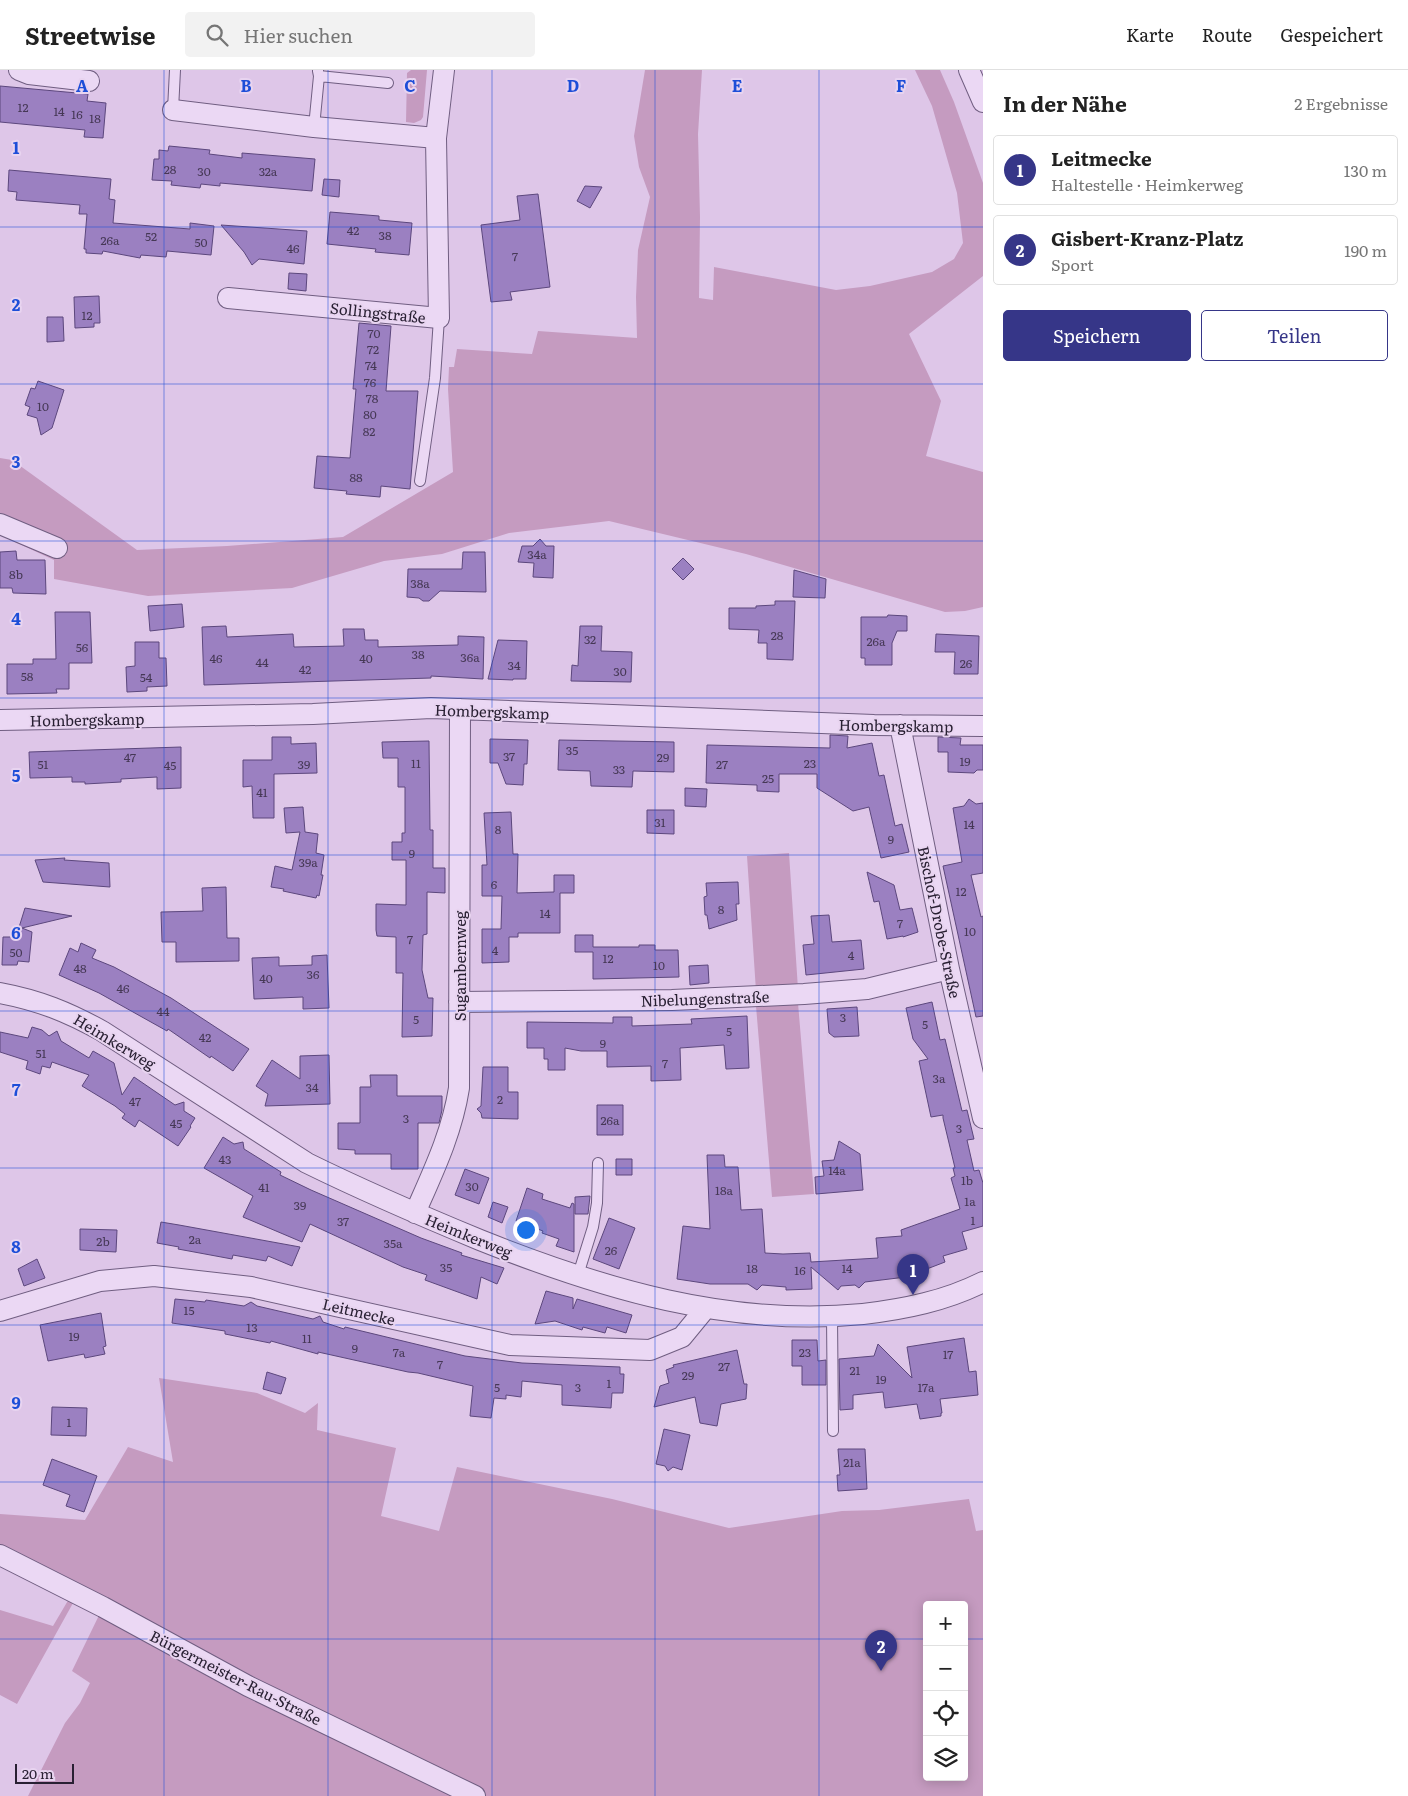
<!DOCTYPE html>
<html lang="de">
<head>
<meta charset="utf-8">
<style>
	body { margin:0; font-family:Literata,serif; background:#f2f2f2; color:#222 }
	.controls { position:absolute; right:15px; bottom:15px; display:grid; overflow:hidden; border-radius:5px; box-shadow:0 2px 12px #0003 }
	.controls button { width:45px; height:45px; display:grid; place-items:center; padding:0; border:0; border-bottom:1px solid #e0e0e0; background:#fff; color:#222; font:25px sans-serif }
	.scale { position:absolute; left:15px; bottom:12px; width:59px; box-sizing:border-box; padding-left:5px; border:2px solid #292033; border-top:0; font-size:14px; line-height:18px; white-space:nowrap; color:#292033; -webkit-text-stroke:4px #e8d4f0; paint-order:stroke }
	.you { position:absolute; left:525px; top:1159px; width:18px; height:18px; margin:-12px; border:4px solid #fff; border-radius:50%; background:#1a73e8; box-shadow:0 0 0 8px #1a73e833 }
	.badge { display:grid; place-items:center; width:32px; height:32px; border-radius:50%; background:#363688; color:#fff; font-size:16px; font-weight:700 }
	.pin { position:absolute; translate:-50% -41px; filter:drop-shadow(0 1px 2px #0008) }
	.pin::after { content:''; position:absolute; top:26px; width:18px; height:15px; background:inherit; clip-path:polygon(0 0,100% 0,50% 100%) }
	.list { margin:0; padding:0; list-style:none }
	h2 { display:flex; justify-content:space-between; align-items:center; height:65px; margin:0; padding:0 20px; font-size:21px }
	h2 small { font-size:16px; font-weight:400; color:#767676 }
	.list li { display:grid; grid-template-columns:32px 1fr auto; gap:15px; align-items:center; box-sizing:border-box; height:70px; margin:0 10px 10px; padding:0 10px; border:1px solid #e0e0e0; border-radius:5px }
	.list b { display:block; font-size:19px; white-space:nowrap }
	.list p { margin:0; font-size:16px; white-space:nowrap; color:#767676 }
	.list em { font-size:16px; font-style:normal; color:#767676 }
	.actions { display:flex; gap:10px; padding:15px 20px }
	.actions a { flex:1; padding:11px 0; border:1px solid #363688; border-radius:5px; text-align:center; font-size:18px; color:#363688 }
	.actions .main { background:#363688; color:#fff }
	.icon { flex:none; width:28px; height:28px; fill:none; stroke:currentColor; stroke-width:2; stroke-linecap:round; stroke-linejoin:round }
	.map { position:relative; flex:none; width:983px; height:1726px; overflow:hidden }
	header { display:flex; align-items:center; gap:30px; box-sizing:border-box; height:70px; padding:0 25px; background:#fff; border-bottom:1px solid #e0e0e0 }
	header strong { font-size:24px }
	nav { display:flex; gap:28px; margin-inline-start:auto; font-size:18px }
	.search { width:350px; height:45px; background:#f2f2f2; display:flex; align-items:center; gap:12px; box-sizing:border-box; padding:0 18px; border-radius:5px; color:#767676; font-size:19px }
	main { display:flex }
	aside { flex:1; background:#fff }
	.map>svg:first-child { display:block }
	.green { fill:#c59bc0; fill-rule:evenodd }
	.building { fill:#9b80c1; stroke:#5c477d }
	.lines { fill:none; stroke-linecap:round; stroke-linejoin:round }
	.lane-casing { stroke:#705e81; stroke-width:12 }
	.street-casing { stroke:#705e81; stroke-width:22 }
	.lane { stroke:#ebd8f4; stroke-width:10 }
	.street { stroke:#ebd8f4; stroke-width:20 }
	.grid { fill:none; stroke:#1d4ed8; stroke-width:1; stroke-opacity:0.55 }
	.labels { text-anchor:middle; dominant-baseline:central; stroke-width:4; stroke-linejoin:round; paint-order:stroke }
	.number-label { font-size:12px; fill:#463856 }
	.street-label { font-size:15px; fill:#292033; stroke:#e8d4f0 }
	.grid-label { font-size:16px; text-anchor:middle; font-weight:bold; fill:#1d4ed8; stroke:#e8d4f0; stroke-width:4; stroke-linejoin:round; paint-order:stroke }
</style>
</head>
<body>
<header>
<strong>Streetwise</strong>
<div class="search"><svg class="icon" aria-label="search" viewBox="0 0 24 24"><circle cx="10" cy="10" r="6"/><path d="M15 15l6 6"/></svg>Hier suchen</div>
<nav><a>Karte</a><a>Route</a><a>Gespeichert</a></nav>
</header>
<main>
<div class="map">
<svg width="983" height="1726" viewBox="0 0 983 1726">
	<rect width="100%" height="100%" fill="#dec6e8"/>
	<path class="green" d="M411,0H427L423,47L421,50L414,53L406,52L407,3Z
		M645,0H702L698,64L700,147L699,228L713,230L714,197L836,220L870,216L932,202L954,189L963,173L957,123L932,36L915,0H940L954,32L983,113V206L909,264L941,331L926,386L983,402V537L965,541L945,542L746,484L609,451L509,463L442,484L384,491L292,518L148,526L54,509V490L0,465V388L12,390L137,480L227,476L343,467L453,402L448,319L449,297H454L457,279L532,284L538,261L637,268L636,227L638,180L650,127L639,97L634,66Z
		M789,783L798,919L756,921L747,786Z
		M798,933L814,1124L772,1127L756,936Z
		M159,1308L257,1323L305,1343L318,1333L317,1360L396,1378L381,1446L439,1461L457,1397L612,1429L729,1458L842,1441L879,1440L969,1429L976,1461L983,1460V1726H28L65,1653L80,1633L90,1613L72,1601L103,1537L78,1524L17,1634L0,1625V1540L53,1556L73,1522L0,1485V1444L85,1450L128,1377L173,1392ZM927,1535H964V1707H927Z"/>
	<path class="building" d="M0,16L88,24L87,31L106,33L103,68L84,67L85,60L0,52Z
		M169,76L210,80L209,84L242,88V83L315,89L312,121L220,113V116L201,114L200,118L171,115L172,111L152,110L154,89H159V80L168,81Z
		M9,100L111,109L109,129L115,130L113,153L190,159V153L214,156L211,185L167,181L166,187L141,185L140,188L103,181L102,184L86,183V179H84L87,144H79L80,135L16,130L17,122L8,121Z
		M324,109L340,110L339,127L322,125Z
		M585,116L602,117L590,138L577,131Z
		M538,124L550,217L510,222L512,230L491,232L481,155L520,150L517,126Z
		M330,142L379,146V150L412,153L409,185L375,182L376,179L327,174Z
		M221,155L307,161L304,194L259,189L252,195L244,182Z
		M289,203L307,204L306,221L288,219Z
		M99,226L100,253H94V257L75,258L74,227Z
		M47,247H63L64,271L47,272Z
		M359,253L391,256L386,321H418L410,419L381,416L380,427L346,424L347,421L314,418L317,386L350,388L356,319H353Z
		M38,311L64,320L52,358L41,365L37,348L27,345L30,337L25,335L31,318L35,319Z
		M540,469L546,476H554L553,508L533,507L534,493L518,492L522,476H533Z
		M16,481L17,490H45L46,524L13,523L12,518H0V482Z
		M463,482H485L486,522L440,521L429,531H423L419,528L407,527L408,499H462Z
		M683,488L694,499L683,510L672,499Z
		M794,500L826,509L825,528L793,527Z
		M775,531H795L793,590L767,589V573H758L759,560L729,559V538H756V536L775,535Z
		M182,534L184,557L150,561L148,536Z
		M55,542H90L92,593H69V619H56L57,623L7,624V594H33V589H56Z
		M888,545L907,546V561H897L892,573V595H865V588H861V547H887Z
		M226,556L227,567L293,564L294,577L344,576L343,559H364L365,570H378V577L458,575V566L484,567L483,609L431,606V608L204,615L202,557Z
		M580,556H602L601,581L632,582L631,612L571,611L572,595L578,596Z
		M936,564L979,566L978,604H954L955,582H935Z
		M498,570L527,571L526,609H513V610L488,609Z
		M135,572H159V588H166L167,616L147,617V621L127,622L126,597L135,596Z
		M830,665L848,666L847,678L872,673L879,706L884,705L895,756L902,754L909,782L881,788L869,737L853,741L817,718V704H779V722L757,721V715L706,713L707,675L830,678Z
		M272,667H291V674L316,673L317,703L274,704V748H253L252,716L243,717V690H272Z
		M938,667L961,668L960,675H983V700H977L974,703L948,702V682H938Z
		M490,669L528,670L527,694H524L523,715L506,714L498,693H490Z
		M559,670L674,672V702L633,701L632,717L591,716L590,701L558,700Z
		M429,671L430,760H433V798H445V823L427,822V864L423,865L422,900L428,928H433L432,966L402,967L403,903H396V867L377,866L376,860V834L406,835V790H392V772H402V763H405V717H398V688H383L382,672Z
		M181,677V718L157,719V707L121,709V712L85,714V712H72V707L30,708L29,682Z
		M685,718L707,719L706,737L685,736Z
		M969,729L976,734L983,733V803L971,805L981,847L983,846V946L976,947L943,796L962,792L953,738L964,736Z
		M303,737L305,762L318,764L316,783L324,785L321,805H323L319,826L317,825L316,828L283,821L284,819L271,817L275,796L292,800L300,762L286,763L284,738Z
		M647,740H674V764L647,763Z
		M511,742L513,784H518L517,823L554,822V805H574V823H560V863H518V867H509V892L482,893V859H501L502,826H482V795H487L484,743Z
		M65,788L64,790L109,793L110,817L43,812L35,790Z
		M867,802L894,815L900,840L912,838L918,862L903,867V866L887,869L879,831L874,832Z
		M738,812L739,834H736L737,850L709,859L707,845H705L704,827L707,826L706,813Z
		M226,817L227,868H239V891L176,892V872H162L161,842L203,841L202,818Z
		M25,838L72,846L22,858L32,862L29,892L18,891L17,895H2L3,867H16Z
		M829,845L832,872L861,870L864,899L806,905L803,875L814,874L811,846Z
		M575,865H593V877H639V875H655V880H678L679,907L593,909V882H575Z
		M81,873L96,880L92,888L114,897L171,928L249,979L233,1001L211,986L210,988L168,959L167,961L99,923L59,905L70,878L78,882Z
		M327,885L329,938L303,939V927L254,929L252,888L279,887V896L312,895V886Z
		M708,895L709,913L690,915L689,896Z
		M932,932L940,970L945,969L962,1041L967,1040L974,1069L967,1070L974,1101L979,1100L983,1113V1156L962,1162L967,1179L943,1186L945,1192L906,1207L865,1212L859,1218L855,1215L841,1216L838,1220L811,1197L812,1219L786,1220V1217L762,1215L757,1220L748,1214H710L677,1209L683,1156L710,1159L707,1085H724L725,1097H738L741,1140L762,1139L765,1183L783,1184L810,1183L811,1192L878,1188L876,1168L902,1166L901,1160L960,1139L951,1108L955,1106L953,1098H955L943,1048V1045L931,1047L919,991L928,989L913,969L906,938Z
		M857,937L859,966L834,967L829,963L827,939Z
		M747,946L749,998L726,999L724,975L680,978L681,1010L651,1011V996L607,997V981H581L565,978V1000H548V989H544V978H527V952L613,953V947H632V956L692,954L691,949Z
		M32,957L42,960L49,966L57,961L61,971L89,988L93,981L114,993L122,1025L134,1007L175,1035L184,1032V1041L195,1048L190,1056L191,1057L178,1076L139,1050L135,1057L122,1048L125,1044L115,1036L82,1016L89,1005L52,992L50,998L42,996L40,1004L26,999L28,991L0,982V962L28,968Z
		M329,985L330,1034L265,1036L268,1024L256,1016L272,990L300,1009V986Z
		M483,997H508V1022H518V1049L482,1048L481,1043L477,1039L481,1036Z
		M370,1005H397V1026H442V1040L439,1053H418V1099H391V1084H355V1080L338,1079V1053H360V1017H371Z
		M597,1035H623V1065H597Z
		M223,1067L234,1074L243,1072L244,1079L281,1102L280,1105L311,1120L421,1168L462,1183L461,1185L504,1198L497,1214L481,1207L477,1229L425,1210L427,1205L403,1197L310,1154L302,1172L243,1147L253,1126L204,1098Z
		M839,1071L860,1084L863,1120L816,1124L815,1107L824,1106L822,1091L834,1090Z
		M616,1089H632V1105H616Z
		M465,1099L489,1108L479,1134L455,1125Z
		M527,1118L543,1124L542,1129L570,1138L572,1133L574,1134V1182L556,1176L559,1169L542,1163L543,1161L516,1151Z
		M590,1126L588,1144H575V1127Z
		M493,1132L508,1137L502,1153L488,1147Z
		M609,1148L635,1158L619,1199L593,1189Z
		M161,1152L179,1155L300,1177L292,1196L268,1186L266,1191L233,1185L232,1189L178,1179L179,1177L157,1173Z
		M80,1159L117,1160L116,1182L80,1180Z
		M37,1189L45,1208L24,1216L18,1199Z
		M546,1221L573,1228V1239L577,1229L632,1245L626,1263L607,1257L605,1263L583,1257L582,1260L555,1251L535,1254Z
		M175,1229L205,1232L206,1230L244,1236L251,1232L257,1236L313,1249L320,1246L323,1252L344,1259L345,1257L465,1286L522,1293L620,1297V1304H624L623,1323H612L611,1338L562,1335V1315L522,1311L521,1327L506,1325V1329L494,1328L491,1348L470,1346L473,1316L418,1303L408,1302L318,1282V1284L271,1271L270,1273L225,1264V1261L172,1253Z
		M101,1243L106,1276L103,1277L105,1284L85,1288L84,1284L48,1291L40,1255Z
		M964,1268L969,1302L976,1301L978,1325L940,1329L942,1343H941V1346L920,1349L917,1334L885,1338L883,1322L853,1325V1339L840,1340L839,1289L874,1286L878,1274L912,1308L907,1277Z
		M792,1270H817L818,1291L826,1290V1315H802V1296H792Z
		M737,1280L744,1314H747L746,1329L721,1334L717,1356L700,1353L695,1327L654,1337L660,1316L669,1313L666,1300L674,1297L673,1295Z
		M267,1302L286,1308L281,1324L263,1319Z
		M52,1337L87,1338L86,1366L51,1365Z
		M664,1359L690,1365L682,1400L673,1397L668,1401L665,1396L656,1394Z
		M838,1379H865L867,1419L838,1421L837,1405H840Z
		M52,1389L97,1406L84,1442L66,1436L70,1425L43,1415Z"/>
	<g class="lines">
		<defs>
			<path id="lane" d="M319,6L388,13
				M173,40L175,0
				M314,57L319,6L318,1
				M420,411L435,308L439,248
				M578,1205L593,1157L597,1133L598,1093
				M832,1246L833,1361"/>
			<path id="street" d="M19,0L29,4L89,11
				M969,0L983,32
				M173,40L314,57L436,68
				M228,228L439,248L436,68L444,0
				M0,454L57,478
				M0,650L313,644L431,638L874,655L983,656
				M900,655L949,899L983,1048
				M0,923C38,930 68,942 102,961L307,1093C364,1121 422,1146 480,1170C603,1219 729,1257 863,1244C905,1239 945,1231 983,1212
				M459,932L672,930L804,924L867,919L949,899
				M415,1143C433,1102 452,1063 459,1018L460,639
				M0,1241L100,1211L154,1206L251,1217L510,1275L650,1280L682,1267L705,1239
				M0,1485L103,1537L248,1616L475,1726"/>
		</defs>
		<use href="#lane" class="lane-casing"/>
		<use href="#street" class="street-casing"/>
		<use href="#lane" class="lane"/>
		<use href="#street" class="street"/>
	</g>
	<path class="grid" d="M164,0V1726M328,0V1726M492,0V1726M655,0V1726M819,0V1726M0,157H983M0,314H983M0,471H983M0,628H983M0,785H983M0,941H983M0,1098H983M0,1255H983M0,1412H983M0,1569H927M964,1569H983"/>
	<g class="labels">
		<g class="number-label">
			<text x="23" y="37">12</text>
			<text x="59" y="41">14</text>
			<text x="77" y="44">16</text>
			<text x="95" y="48">18</text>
			<text x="170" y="99">28</text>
			<text x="204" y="101">30</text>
			<text x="268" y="101">32a</text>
			<text x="353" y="160">42</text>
			<text x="385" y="165">38</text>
			<text x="151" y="166">52</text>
			<text x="110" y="170">26a</text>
			<text x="201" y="172">50</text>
			<text x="293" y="178">46</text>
			<text x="515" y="186">7</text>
			<text x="87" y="245">12</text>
			<text x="374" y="263">70</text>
			<text x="373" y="279">72</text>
			<text x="371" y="295">74</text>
			<text x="370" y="312">76</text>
			<text x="372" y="328">78</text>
			<text x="43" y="336">10</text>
			<text x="370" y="344">80</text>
			<text x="369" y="361">82</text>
			<text x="356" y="407">88</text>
			<text x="537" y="484">34a</text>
			<text x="16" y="504">8b</text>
			<text x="420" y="513">38a</text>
			<text x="777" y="565">28</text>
			<text x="590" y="569">32</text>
			<text x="876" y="571">26a</text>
			<text x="82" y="577">56</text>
			<text x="418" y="584">38</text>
			<text x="470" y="587">36a</text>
			<text x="216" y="588">46</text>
			<text x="366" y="588">40</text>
			<text x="262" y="592">44</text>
			<text x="966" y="593">26</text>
			<text x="514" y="595">34</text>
			<text x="305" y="599">42</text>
			<text x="620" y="601">30</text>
			<text x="27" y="606">58</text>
			<text x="146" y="607">54</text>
			<text x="572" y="680">35</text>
			<text x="509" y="686">37</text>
			<text x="130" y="687">47</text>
			<text x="663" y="687">29</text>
			<text x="965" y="691">19</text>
			<text x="416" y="693">11</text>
			<text x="810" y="693">23</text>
			<text x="43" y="694">51</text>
			<text x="304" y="694">39</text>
			<text x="722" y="694">27</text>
			<text x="170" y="695">45</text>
			<text x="619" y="699">33</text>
			<text x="768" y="708">25</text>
			<text x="262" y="722">41</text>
			<text x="660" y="752">31</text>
			<text x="969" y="754">14</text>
			<text x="498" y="759">8</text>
			<text x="891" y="769">9</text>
			<text x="412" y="783">9</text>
			<text x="308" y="792">39a</text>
			<text x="494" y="814">6</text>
			<text x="961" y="821">12</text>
			<text x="721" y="839">8</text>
			<text x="545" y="843">14</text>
			<text x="900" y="853">7</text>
			<text x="970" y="861">10</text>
			<text x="410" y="869">7</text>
			<text x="495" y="880">4</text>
			<text x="16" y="882">50</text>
			<text x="851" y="885">4</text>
			<text x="608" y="888">12</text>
			<text x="659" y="895">10</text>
			<text x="80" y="898">48</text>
			<text x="313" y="904">36</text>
			<text x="266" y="908">40</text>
			<text x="123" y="918">46</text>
			<text x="163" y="941">44</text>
			<text x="843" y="947">3</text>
			<text x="416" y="949">5</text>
			<text x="925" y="954">5</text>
			<text x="729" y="961">5</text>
			<text x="205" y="967">42</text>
			<text x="603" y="973">9</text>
			<text x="41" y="983">51</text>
			<text x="665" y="993">7</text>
			<text x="939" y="1008">3a</text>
			<text x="312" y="1017">34</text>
			<text x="500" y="1029">2</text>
			<text x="135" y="1031">47</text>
			<text x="406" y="1048">3</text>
			<text x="610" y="1050">26a</text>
			<text x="176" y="1053">45</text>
			<text x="959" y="1058">3</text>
			<text x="225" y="1089">43</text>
			<text x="837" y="1100">14a</text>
			<text x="967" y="1110">1b</text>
			<text x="472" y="1116">30</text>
			<text x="264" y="1117">41</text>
			<text x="724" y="1120">18a</text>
			<text x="970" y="1131">1a</text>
			<text x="300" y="1135">39</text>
			<text x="973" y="1150">1</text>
			<text x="343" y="1151">37</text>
			<text x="195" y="1169">2a</text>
			<text x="103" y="1171">2b</text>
			<text x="393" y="1173">35a</text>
			<text x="611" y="1180">26</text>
			<text x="446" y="1197">35</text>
			<text x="752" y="1198">18</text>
			<text x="847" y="1198">14</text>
			<text x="800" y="1200">16</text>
			<text x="189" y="1240">15</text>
			<text x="252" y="1257">13</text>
			<text x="74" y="1266">19</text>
			<text x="307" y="1268">11</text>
			<text x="355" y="1278">9</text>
			<text x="399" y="1282">7a</text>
			<text x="805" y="1282">23</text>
			<text x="948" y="1284">17</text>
			<text x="440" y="1294">7</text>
			<text x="724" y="1296">27</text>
			<text x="855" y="1300">21</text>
			<text x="688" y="1305">29</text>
			<text x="881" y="1309">19</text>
			<text x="609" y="1313">1</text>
			<text x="497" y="1317">5</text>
			<text x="578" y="1317">3</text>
			<text x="926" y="1317">17a</text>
			<text x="69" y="1352">1</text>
			<text x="852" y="1392">21a</text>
		</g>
		<g class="street-label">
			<text transform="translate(378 242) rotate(6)">Sollingstraße</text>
			<text transform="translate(492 641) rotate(2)">Hombergskamp</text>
			<text transform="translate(87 649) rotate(-1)">Hombergskamp</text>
			<text transform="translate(896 655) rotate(1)">Hombergskamp</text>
			<text transform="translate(940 852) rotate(78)">Bischof-Drobe-Straße</text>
			<text transform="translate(459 896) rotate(-90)">Sugambernweg</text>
			<text transform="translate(705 928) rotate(-2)">Nibelungenstraße</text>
			<text transform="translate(115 971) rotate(31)">Heimkerweg</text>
			<text transform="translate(469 1165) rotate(22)">Heimkerweg</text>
			<text transform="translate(359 1241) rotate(13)">Leitmecke</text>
			<text transform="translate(236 1607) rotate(27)">Bürgermeister-Rau-Straße</text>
		</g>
	</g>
	<g class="grid-label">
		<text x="82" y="22">A</text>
		<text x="246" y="22">B</text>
		<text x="410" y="22">C</text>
		<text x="573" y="22">D</text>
		<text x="737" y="22">E</text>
		<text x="901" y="22">F</text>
		<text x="16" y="84">1</text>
		<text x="16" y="241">2</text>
		<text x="16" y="398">3</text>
		<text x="16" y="555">4</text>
		<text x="16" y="712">5</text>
		<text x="16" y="869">6</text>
		<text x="16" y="1026">7</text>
		<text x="16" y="1183">8</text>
		<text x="16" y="1339">9</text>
	</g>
</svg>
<div class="controls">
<button>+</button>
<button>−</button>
<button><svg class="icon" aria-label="locate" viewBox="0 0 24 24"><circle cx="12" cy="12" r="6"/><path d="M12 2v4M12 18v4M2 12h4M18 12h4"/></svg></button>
<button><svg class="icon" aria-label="layers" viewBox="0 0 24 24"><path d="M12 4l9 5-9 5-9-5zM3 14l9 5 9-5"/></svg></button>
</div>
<div class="scale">20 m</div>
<div class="you"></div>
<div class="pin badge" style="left:913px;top:1225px">1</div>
<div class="pin badge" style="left:881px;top:1601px">2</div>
</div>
<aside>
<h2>In der Nähe<small>2 Ergebnisse</small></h2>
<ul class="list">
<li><span class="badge">1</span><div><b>Leitmecke</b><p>Haltestelle · Heimkerweg</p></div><em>130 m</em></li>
<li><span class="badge">2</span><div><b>Gisbert-Kranz-Platz</b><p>Sport</p></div><em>190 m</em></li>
</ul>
<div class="actions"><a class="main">Speichern</a><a>Teilen</a></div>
</aside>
</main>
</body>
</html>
